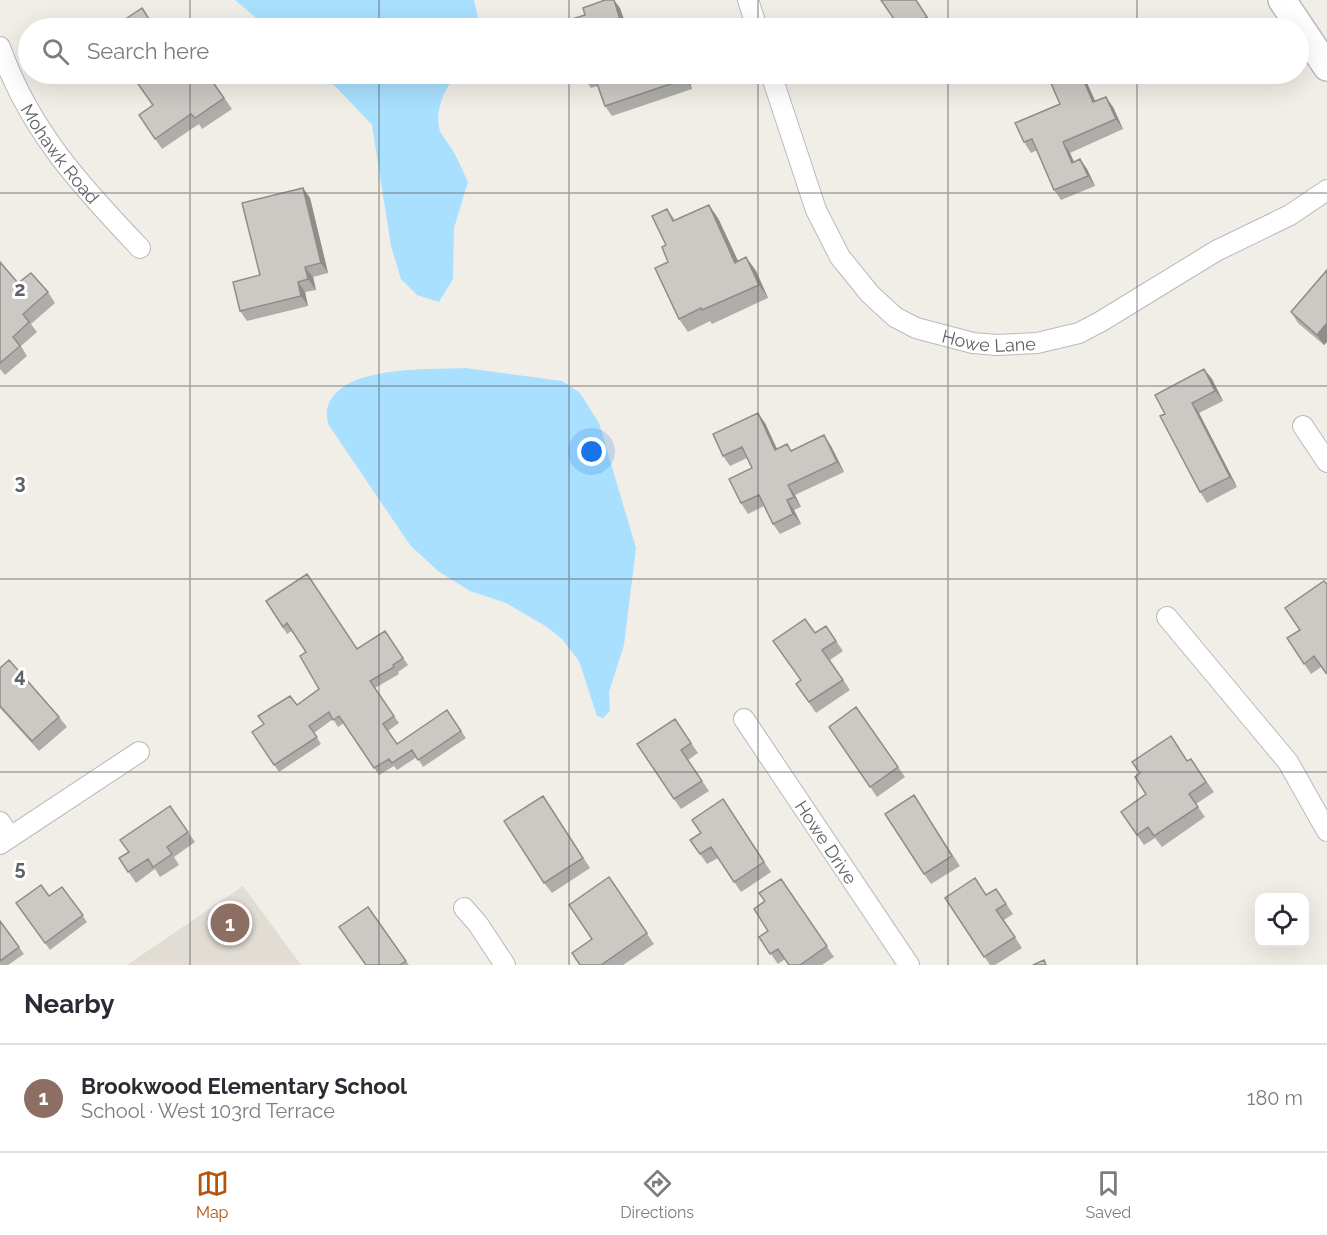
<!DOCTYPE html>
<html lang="en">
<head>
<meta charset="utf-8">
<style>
	body { margin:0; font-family:Raleway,sans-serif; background:#f7f7f7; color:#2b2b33 }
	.controls { position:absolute; right:18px; bottom:18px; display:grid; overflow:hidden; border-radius:12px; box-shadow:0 6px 24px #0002 }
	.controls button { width:54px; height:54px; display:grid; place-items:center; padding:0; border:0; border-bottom:2px solid #e1e1e2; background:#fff; color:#2b2b33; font:30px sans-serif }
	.you { position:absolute; left:592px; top:452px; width:21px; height:21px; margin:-15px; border:4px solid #fff; border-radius:50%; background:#1a73e8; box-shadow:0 0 0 9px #1a73e833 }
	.badge { display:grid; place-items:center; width:39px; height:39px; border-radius:50%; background:#b45309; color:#fff; font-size:20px; font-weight:700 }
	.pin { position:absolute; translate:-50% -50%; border:3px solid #fff; box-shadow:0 2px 6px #0006 }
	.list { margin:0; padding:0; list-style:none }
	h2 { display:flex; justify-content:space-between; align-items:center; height:78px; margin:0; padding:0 24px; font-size:26px }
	h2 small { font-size:20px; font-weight:400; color:#7c7c81 }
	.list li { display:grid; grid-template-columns:39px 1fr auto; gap:18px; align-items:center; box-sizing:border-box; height:108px; padding:0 24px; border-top:2px solid #e1e1e2 }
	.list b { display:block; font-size:22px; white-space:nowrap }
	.list p { margin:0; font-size:20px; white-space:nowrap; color:#7c7c81 }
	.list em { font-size:20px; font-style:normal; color:#7c7c81 }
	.icon { flex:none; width:33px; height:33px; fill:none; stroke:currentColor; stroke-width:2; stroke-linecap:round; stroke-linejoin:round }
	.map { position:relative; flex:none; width:1327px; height:965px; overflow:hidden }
	.search { position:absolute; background:#fff; box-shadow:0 6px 24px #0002; left:18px; right:18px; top:18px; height:66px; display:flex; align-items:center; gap:15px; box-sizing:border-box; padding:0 21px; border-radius:33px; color:#7c7c81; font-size:22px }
	.sheet { height:186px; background:#fff }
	nav { display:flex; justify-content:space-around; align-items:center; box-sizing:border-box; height:84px; border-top:2px solid #e1e1e2; background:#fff; font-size:16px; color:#7c7c81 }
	nav a { display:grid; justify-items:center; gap:3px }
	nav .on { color:#b45309 }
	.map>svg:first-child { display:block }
	.education { fill:#e1ddd5 }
	.water { fill:#a9e0ff }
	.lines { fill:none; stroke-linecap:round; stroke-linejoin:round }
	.street-casing { stroke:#b7babe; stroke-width:22 }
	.secondary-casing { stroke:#b8bcc1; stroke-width:30 }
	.street { stroke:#fff; stroke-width:20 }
	.secondary { stroke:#fff; stroke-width:27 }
	.wall { fill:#afada9 }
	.shaded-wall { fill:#8f8d89 }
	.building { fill:#ccc9c4; stroke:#8f8d89; stroke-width:1.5 }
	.grid { fill:none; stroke:#5e6368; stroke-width:1.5; stroke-opacity:0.55 }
	.labels { text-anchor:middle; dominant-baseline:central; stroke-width:6; stroke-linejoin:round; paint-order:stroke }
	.street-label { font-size:18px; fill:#5e6368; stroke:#fff }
	.grid-label { font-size:20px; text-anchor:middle; font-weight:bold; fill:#5e6368; stroke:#fff; stroke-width:6; stroke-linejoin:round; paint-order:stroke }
</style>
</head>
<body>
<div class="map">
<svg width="1327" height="965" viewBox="0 0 1327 965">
	<rect width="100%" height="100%" fill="#f1eee7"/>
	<path class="education" d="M243,886L301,965H127Z"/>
	<path class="water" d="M235,0H474L478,18L477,28H268Z
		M320,74H457C444,89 434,111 440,131C443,138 450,145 453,151C459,161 463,172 468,182L454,228L453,279L439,302L417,295L401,279L391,246L372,125L338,89Z
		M465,368L562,381L580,393L599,423L636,548L624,645L609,692L610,711L603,718L597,716L579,661L562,639L547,627L506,603L470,591L438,571L410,545L328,424C328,420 326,414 327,410C336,364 430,370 465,368Z"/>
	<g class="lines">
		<defs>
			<g id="street">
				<path d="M748,0L757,28"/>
				<path id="s1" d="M0,47C29,130 81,186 140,248"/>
				<path id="s2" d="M771,74L816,210L840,257L870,294L895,317L916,328L973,343L997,345L1037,343L1079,333L1100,322L1216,251L1290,215L1327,190"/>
				<path d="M1303,426L1327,462"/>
				<path d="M1167,617L1288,762L1327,831"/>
				<path id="s3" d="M744,719L909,965"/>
				<path d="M0,822L10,837"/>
				<path d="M0,844L139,752"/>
				<path d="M464,908L478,924L505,965"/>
			</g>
			<path id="secondary" d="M1282,0L1327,67"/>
		</defs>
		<use href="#street" class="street-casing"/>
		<use href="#secondary" class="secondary-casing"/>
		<use href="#street" class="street"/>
		<use href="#secondary" class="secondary"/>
	</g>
	<path class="wall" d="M881,0H916L935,28H900Z
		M208,74L232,109L202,129L199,124L162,149L139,115L153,105Z
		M583,74H687L692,89L612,116L605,106L598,86L591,88L584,78Z
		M1083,74L1095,101L1113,107L1123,129L1070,153L1074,162L1080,159L1087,169L1095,186L1061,200L1054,190L1037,150L1031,153L1024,142L1060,104Z
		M303,188L310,198L328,273L313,277L316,290L305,292L308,306L247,321L240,311L260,275Z
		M667,209L675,220L718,218L738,261L746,257L756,271L768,298L712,324L710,321L688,332L679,319L668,262L666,245Z
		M0,262L18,283L48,292L55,303L31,324L37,332L21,346L27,356L5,375L0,369Z
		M1327,270V342L1324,345L1298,323L1291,312Z
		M1204,369L1212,379L1223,401L1199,413L1237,487L1207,503L1200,492L1165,414Z
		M765,423L777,449L792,451L831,446L844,472L795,495L801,507L794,510L801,524L780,534L773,524L764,506L748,514L741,503L752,468L747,458L730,466L723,456Z
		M1327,584V675L1321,667L1311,674L1287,638L1300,630Z
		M266,601L357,649L385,631L408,665L398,672L399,674L375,688L399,723L388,731L397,744L447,710L466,738L423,767L417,757L397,770L394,766L379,775L344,723L338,727L333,719L314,733L321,744L279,772L252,732L297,705L319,689L306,652L292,631L287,634Z
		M826,626L843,651L830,660L850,690L816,713L796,684L801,680L815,633Z
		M0,668L59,717L67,727L39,751L0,708Z
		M856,707L905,777L877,797L829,727Z
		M675,719L698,753L688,760L709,791L681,809L674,799Z
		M1191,759L1214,792L1196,804L1205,817L1162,847L1155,838L1144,845L1121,812L1146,794Z
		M170,806L195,842L174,857L179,865L160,877L155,869L136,883L119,858L129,852Z
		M550,806L590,868L552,893L544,883Z
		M921,806L960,866L931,884L924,874Z
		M730,810L771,872L741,892L718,858L707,864L690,840L701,833Z
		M609,877L654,944L623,965H580L592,939Z
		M781,879L834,957L822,965H789L785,959L778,964L759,937L768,931L765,901Z
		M62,887L87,922L50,950L16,903L49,896Z
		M987,895L1003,899L1013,914L1004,920L1022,948L995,965H990L945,898Z
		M368,907L409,965H366Z
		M0,921L24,954L8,965H0Z"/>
	<path class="shaded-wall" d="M614,0L620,8L627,28H624L622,26Z
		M683,74H687L692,89L685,79Z
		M1081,74H1083L1100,112L1093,102Z
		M1106,97L1113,107L1123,129L1116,119Z
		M1063,142L1070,153L1079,173L1072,163Z
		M1080,159L1087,169L1095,186L1088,176Z
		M303,188L310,198L328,273L321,263Z
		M709,205L718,218L745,276L735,263Z
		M746,257L756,271L768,298L759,285Z
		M305,267L313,277L316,290L308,279Z
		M298,282L305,292L308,306L301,296Z
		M1326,324L1327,326V342L1324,345L1317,335Z
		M1204,369L1212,379L1223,401L1215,391Z
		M1192,403L1199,413L1237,487L1230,477Z
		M758,413L765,423L782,460L775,450Z
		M824,435L831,446L844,472L837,462Z
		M788,485L795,495L801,507L794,497Z
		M787,500L794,510L801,524L793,514Z"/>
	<path class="building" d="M605,0H614L622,26L616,28H575L572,19L585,15L583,8Z
		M881,0H916L927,17L910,28H900Z
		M142,8L152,24L160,19L167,28H117L115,26Z
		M131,74H207L224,98L195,118L191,114L155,139L139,115L153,105Z
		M583,74H683L685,79L605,106L594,75L584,78Z
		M1047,74H1081L1093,102L1106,97L1116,119L1063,142L1072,163L1080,159L1088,176L1054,190L1032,139L1024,142L1015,123L1060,104Z
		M303,188L321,263L305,267L308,279L298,282L301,296L240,311L233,282L260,275L242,203Z
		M709,205L735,263L746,257L759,285L702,310L701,308L679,319L655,268L668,262L662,247L666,245L652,216L667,209L673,221Z
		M0,262L18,283L31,273L48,292L23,314L29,322L13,337L20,346L0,363Z
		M1327,270V325L1326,324L1317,335L1291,312Z
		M1204,369L1215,391L1192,403L1230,477L1200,492L1160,416L1165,414L1155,395Z
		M758,413L775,450L787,444L791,451L824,435L837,462L788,485L794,497L787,500L793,514L773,524L759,495L741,503L729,479L752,468L742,447L723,456L713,434Z
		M307,574L357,649L385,631L403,658L393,665L394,667L370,681L394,716L383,724L397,744L447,710L461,731L418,760L412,750L392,763L389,759L374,768L339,716L333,720L329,712L309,726L317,737L274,765L252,732L264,724L258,716L290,696L297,705L319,689L300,656L306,652L287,623L283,627L266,601Z
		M1324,581L1327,584V672L1326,673L1314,656L1304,664L1287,638L1300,630L1285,608Z
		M805,619L815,633L826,626L836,641L822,650L843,680L809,702L796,684L801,680L773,641Z
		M9,660L59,717L32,741L0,706V668Z
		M856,707L898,767L870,787L829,727Z
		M675,719L691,743L681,750L702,781L674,799L637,744Z
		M1171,736L1187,761L1191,759L1206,782L1189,794L1198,807L1154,836L1148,827L1137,835L1121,812L1146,794L1135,777L1140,773L1132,762Z
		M914,795L952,856L924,874L885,814Z
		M543,796L583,858L544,883L504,821Z
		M723,799L764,862L734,882L711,847L700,854L690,840L701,833L692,820Z
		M170,806L188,832L167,847L172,854L153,867L148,859L128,872L119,858L129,852L120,840Z
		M609,877L647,933L601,965H580L572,953L592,939L569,905Z
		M975,878L986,895L996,889L1006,904L996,910L1015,937L984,957L945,898Z
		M781,879L827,946L800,965H789L778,949L770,954L759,937L768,931L754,909L765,901L759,893Z
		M41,885L49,896L62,887L83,915L45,943L16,903Z
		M368,907L406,961L400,965H366L339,927Z
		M0,921L19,947L0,961Z
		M1044,960L1046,965H1033Z"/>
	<path class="grid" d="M190,0V28M379,0V28M569,0V28M758,0V28M948,0V28M1137,0V28M190,74V965M379,74V965M569,74V965M758,74V965M948,74V965M1137,74V965M0,193H1327M0,386H1327M0,579H1327M0,772H1327"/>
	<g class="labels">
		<g class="street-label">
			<text stroke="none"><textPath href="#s1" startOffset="123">Mohawk Road</textPath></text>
			<text stroke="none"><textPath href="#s2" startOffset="376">Howe Lane</textPath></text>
			<text stroke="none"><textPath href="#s3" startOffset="148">Howe Drive</textPath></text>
		</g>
	</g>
	<g class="grid-label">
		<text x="20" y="296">2</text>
		<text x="20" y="489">3</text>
		<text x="20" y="682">4</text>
		<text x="20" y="875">5</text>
	</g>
</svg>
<div class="controls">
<button><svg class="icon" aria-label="locate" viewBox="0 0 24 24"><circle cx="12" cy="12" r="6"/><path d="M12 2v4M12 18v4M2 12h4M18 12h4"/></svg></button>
</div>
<div class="you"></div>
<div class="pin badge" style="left:230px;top:923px;background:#8d6e63">1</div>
<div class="search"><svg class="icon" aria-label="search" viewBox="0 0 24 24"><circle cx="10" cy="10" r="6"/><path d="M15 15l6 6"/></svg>Search here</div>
</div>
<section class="sheet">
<h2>Nearby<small></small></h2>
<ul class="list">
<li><span class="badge" style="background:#8d6e63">1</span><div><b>Brookwood Elementary School</b><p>School · West 103rd Terrace</p></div><em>180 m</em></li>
</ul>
</section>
<nav>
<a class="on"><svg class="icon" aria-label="map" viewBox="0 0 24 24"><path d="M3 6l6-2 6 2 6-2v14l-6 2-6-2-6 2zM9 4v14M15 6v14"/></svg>Map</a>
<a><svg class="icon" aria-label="directions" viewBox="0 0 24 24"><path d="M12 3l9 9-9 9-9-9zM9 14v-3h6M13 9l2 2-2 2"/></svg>Directions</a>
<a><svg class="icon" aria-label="saved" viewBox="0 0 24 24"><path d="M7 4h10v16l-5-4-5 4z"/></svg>Saved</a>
</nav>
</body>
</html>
